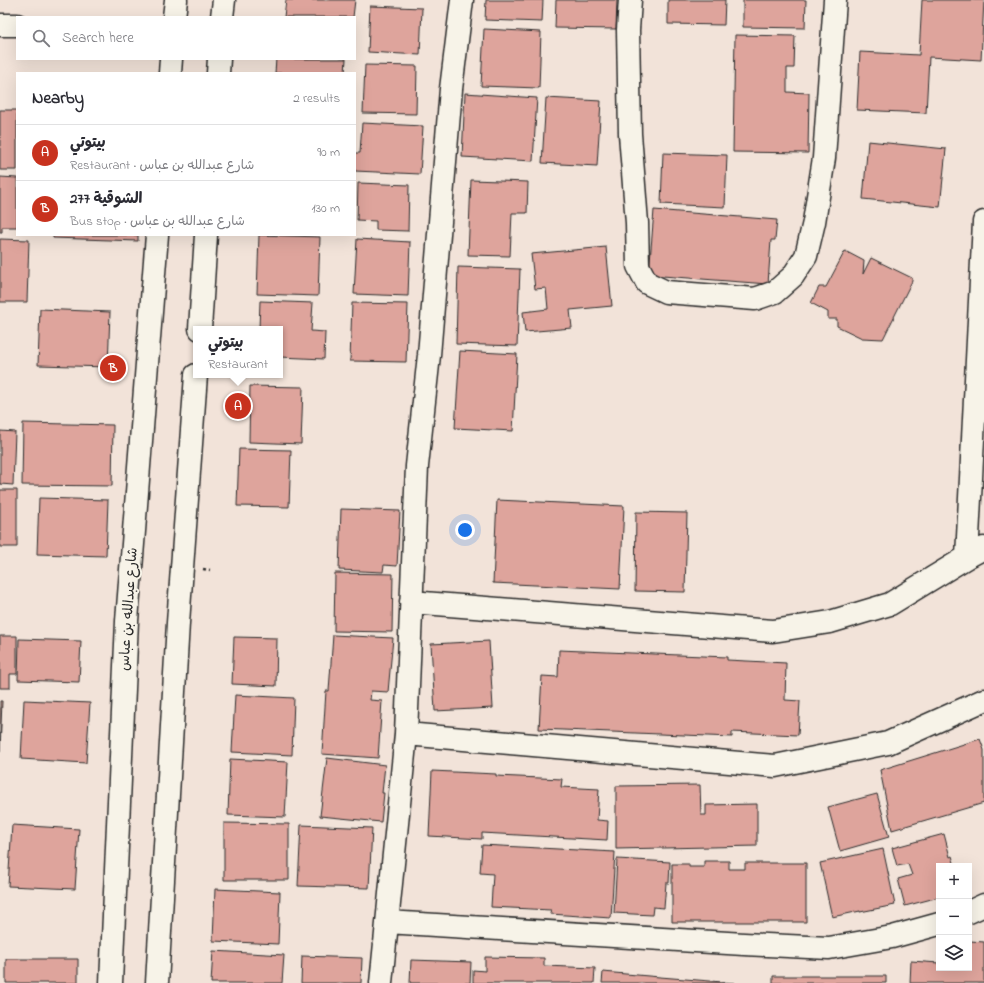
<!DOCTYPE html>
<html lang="en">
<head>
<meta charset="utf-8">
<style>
	body { margin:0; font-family:"Indie Flower","Playpen Sans Arabic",sans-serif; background:#f7f7f7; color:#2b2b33 }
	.controls { position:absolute; right:12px; bottom:12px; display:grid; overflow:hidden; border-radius:0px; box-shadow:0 4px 16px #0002 }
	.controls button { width:36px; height:36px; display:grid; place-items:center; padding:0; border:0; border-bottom:1px solid #e1e1e2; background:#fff; color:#2b2b33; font:20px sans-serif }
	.you { position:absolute; left:465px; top:530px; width:14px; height:14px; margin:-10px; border:3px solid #fff; border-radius:50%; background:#1a73e8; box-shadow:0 0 0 6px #1a73e833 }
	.badge { display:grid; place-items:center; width:26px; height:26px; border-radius:50%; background:#c8321e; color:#fff; font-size:13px; font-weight:700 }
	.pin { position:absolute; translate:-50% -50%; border:2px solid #fff; box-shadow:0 1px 4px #0006 }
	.popup { position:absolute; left:193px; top:326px; width:90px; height:52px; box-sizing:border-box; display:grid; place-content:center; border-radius:0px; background:#fff; filter:drop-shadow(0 1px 3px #0005); font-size:13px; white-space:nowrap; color:#7c7c81 }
	.popup b { font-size:15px; color:#2b2b33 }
	.popup::after { content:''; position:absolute; left:50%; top:100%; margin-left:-8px; border:8px solid transparent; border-top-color:#fff }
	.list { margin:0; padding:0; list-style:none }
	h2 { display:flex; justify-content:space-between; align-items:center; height:52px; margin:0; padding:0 16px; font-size:17px }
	h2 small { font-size:13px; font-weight:400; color:#7c7c81 }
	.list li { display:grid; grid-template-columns:26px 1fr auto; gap:12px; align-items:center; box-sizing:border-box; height:56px; padding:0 16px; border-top:1px solid #e1e1e2 }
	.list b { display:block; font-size:15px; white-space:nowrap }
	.list p { margin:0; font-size:13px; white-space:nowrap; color:#7c7c81 }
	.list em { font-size:13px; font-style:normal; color:#7c7c81 }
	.icon { flex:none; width:22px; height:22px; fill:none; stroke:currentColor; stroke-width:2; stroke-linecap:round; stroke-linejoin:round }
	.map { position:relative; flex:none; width:984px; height:983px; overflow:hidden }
	.search { position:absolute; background:#fff; box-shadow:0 4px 16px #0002; left:16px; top:16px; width:340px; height:44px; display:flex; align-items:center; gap:10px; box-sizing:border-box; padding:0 14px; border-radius:0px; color:#7c7c81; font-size:15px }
	.panel { position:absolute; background:#fff; box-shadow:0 4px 16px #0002; left:16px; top:72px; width:340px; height:164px; border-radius:0px }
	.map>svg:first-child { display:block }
	.building { fill:#dea49c; stroke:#2b2b2b }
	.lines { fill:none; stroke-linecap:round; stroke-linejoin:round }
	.minor-casing { stroke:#2b2b2b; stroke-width:25 }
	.tertiary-casing { stroke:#2b2b2b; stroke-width:25 }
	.primary-casing { stroke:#2b2b2b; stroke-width:25 }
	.path { stroke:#2b2b2b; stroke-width:2.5; stroke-dasharray:3 3; stroke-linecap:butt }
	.minor { stroke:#f7f3e8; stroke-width:22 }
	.tertiary { stroke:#f7f3e8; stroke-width:22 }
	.primary { stroke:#f7f3e8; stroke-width:22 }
	.labels { text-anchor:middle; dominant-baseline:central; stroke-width:4; stroke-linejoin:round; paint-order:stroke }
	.street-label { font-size:14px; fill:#2b2b2b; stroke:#f7f3e8 }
</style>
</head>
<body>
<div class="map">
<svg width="984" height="983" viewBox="0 0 984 983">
	<rect width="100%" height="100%" fill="#f2e3d9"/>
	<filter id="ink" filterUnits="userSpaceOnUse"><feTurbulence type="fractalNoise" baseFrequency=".025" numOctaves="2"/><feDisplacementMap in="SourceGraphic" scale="8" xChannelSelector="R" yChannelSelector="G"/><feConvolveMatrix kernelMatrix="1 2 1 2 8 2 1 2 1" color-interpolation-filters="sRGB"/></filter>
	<g filter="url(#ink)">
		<path class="building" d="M286,0H355L353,17H284Z
			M486,0H543L542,22L485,20Z
			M556,0H617L616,29L555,28Z
			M668,0H725L724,25L668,24Z
			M743,0H806L805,28L743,27Z
			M922,0H984L981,60L929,57L926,113L857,110L860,52L919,55Z
			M370,6L422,8L420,55L368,52Z
			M484,29L541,32L539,88L481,86Z
			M735,35L795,36L794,68H787V92L809,93L808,153L733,152Z
			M276,59H346L345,73H275Z
			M365,65L417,66L416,114L363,113Z
			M465,93L537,98L533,161L462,157Z
			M546,98L601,101L597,166L542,163Z
			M0,110H17V170H0Z
			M362,123L423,126L420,174L355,171V153H360Z
			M868,141L946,149L940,207L863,199Z
			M663,153L727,155L725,207L661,204Z
			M0,177L17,178V227H2V232H0Z
			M471,180L528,182L527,213H512L510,256L468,255Z
			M358,183L409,185L408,231L376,230V221L357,220Z
			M654,210L777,220L775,240H771L768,284L649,275Z
			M53,235H138V241L53,238Z
			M259,235L320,237L318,296L257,294Z
			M0,239L29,240L27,302H0Z
			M357,239L410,242L408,296L354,294Z
			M606,247L612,306L570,310L572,328L525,332L523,312L548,309L546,288L535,289L531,254Z
			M845,251L864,261L863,274L871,258L912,278V281L883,339L862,338L837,326V319H828V312L811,303L819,287H826Z
			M458,267L520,269L517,346L456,344Z
			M260,301L313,303L311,331L325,332L324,359L280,357V329H259Z
			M352,303L408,304L406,362L350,361Z
			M40,309L110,312L108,367L38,365Z
			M460,351L517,354L513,431L455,428Z
			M250,386L303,387L301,444L249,442Z
			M23,423L113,425L112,486L22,485Z
			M0,431L15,432L13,485L0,484Z
			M239,449L291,450L289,507L237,506Z
			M0,490H17V547H0Z
			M39,498L108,500L106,556L37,554Z
			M497,500L624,506L620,589L493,583Z
			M341,509L400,511L397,566L384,565L383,572L339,570Z
			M636,512L687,513L685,592L635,591Z
			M335,573L393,574L392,632L334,631Z
			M333,635L393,638L388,692L371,691L370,700L382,701L378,758L322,754L326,691H329Z
			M0,636H17V674H10V688H0Z
			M234,637L277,638L276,686L232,684Z
			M19,639L81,641L79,682L18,680Z
			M489,641L493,708L435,711L431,644Z
			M559,650L727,657V660L786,663L785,700L800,701L798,735L732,732V737L539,729L542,676L558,677Z
			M235,695L294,698L292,755L232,752Z
			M24,700L90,703L86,763L21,759Z
			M0,701H2L0,751Z
			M980,739L984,750V803L892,830L880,770Z
			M327,758L385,765L382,793H384L381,822L320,816Z
			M230,759L288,762L285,817L228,815Z
			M432,771L496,774V776L562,779L561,787L599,789L597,820L608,821L607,840L482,833V839L429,836Z
			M700,785L701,815H706V805L757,804V846L616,849V786Z
			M877,794L889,837L840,851L828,807Z
			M224,823L289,824V880H224Z
			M12,825L79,829L75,889L8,886Z
			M301,825L372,828L369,888L298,886Z
			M944,834L950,857L952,856L955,866H939V897L905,906L898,879L912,875L908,864L897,866L892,848Z
			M482,845L615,852L611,918L550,914L551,910L491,907L493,874L480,873Z
			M883,849L895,905L860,912V911L832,917L820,863Z
			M617,859L670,862L669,883H666L664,908L653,907L652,915L614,913Z
			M704,861H729V869H745V863H806V922H672V864H689V867H704Z
			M215,889L280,892L278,944L213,941Z
			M970,941L984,942V983H910L911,961L939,963V968H969Z
			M213,951L284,955L282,983H211Z
			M302,956L362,958L361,983H301Z
			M485,957L544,958V966L595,968L594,983H473V970L485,971Z
			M6,959H78V983H6Z
			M411,960L471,962L470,983H410Z
			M603,972L660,977L735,983H602Z
			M773,976H886V983H773Z"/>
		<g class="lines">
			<defs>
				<path id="minor" d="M630,0L628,30L630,134L637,223L638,266L647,283L666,292L755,299L775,292L793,276L806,256L814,222L824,158L835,0
					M967,557L984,222
					M411,602L773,631L830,622L890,604L967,557L984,548
					M406,734L775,766L888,743L984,700
					M969,912L984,905
					M387,922L744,944L829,948L892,937L939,924
					M381,983L406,734L417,466L429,355L451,89L462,0"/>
				<path id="tertiary" d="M0,25H17"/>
				<path id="primary" d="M174,17L176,0
					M222,17L224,0
					M170,73L171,59
					M218,73L219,59
					M200,329L206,235
					M111,983L127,621L157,235
					M157,983L178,623L196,375"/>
			</defs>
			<use href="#minor" class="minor-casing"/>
			<use href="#tertiary" class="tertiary-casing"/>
			<use href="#primary" class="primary-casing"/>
			<path class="path" d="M113,368L126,369
				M203,569L210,570"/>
			<use href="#minor" class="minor"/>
			<use href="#tertiary" class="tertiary"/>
			<use href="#primary" class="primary"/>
		</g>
	</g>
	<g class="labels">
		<g class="street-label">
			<text transform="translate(129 609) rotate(-86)">شارع عبدالله بن عباس</text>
		</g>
	</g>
</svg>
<div class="controls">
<button>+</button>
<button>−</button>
<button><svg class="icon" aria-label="layers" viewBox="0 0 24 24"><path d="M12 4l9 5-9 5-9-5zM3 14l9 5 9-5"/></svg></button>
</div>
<div class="you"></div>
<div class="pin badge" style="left:238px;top:406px">A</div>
<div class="popup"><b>بيتوتي</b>Restaurant</div>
<div class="pin badge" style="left:113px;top:368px">B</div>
<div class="search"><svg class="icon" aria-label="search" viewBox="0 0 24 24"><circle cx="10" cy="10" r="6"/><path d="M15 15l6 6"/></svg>Search here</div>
<section class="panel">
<h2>Nearby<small>2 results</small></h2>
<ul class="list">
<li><span class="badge">A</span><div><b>بيتوتي</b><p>Restaurant · شارع عبدالله بن عباس</p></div><em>90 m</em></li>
<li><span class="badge">B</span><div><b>الشوقية 277</b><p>Bus stop · شارع عبدالله بن عباس</p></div><em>130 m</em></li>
</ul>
</section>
</div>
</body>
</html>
